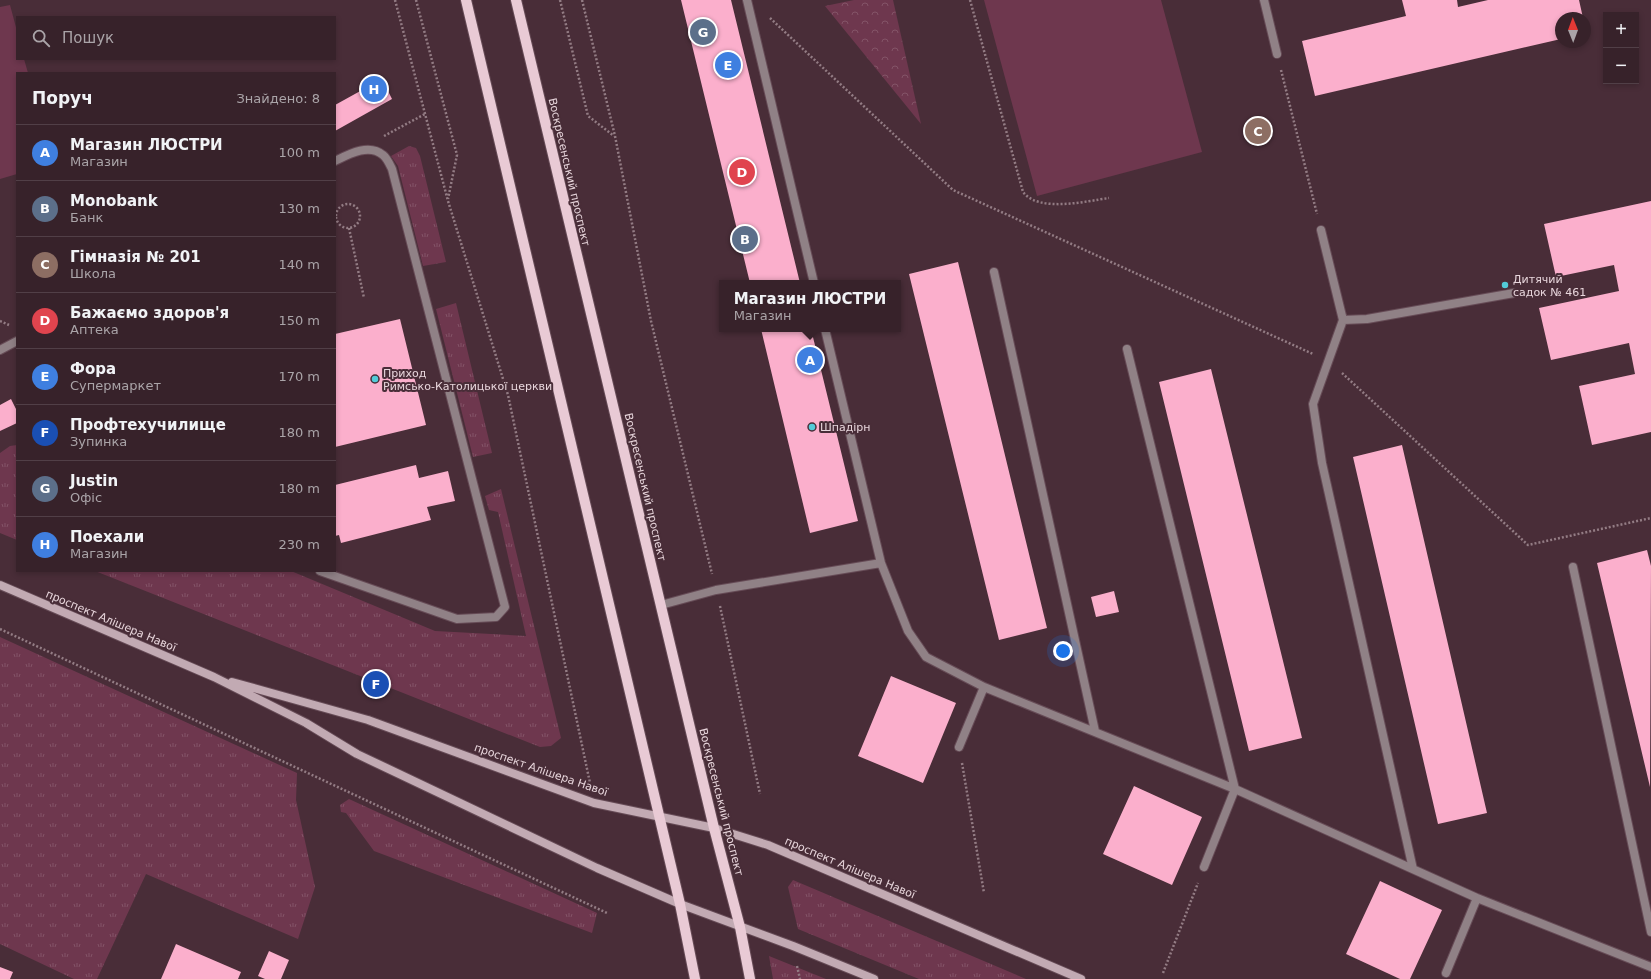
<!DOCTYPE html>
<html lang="uk">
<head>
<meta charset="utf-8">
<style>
	body { margin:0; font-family:"DejaVu Sans",sans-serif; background:#422f36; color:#f1f3f6 }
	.controls { position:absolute; right:12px; top:12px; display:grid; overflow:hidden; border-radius:0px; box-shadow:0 2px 6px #0003 }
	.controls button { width:36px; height:36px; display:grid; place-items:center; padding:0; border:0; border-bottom:1px solid #513f47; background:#37222a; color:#f1f3f6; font:20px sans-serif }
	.compass { position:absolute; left:1555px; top:12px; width:36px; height:36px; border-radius:50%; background:#37222a; box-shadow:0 2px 6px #0003; rotate:359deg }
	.you { position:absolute; left:1063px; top:651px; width:14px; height:14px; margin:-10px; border:3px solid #fff; border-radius:50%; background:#1a73e8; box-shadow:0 0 0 6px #1a73e833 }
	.badge { display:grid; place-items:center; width:26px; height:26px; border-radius:50%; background:#d6ab8b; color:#fff; font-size:13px; font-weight:700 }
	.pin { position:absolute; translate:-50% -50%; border:2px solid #fff; box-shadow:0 1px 4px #0006 }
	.popup { position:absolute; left:719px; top:280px; width:182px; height:52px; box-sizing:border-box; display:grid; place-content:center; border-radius:0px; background:#37222a; filter:drop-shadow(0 1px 3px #0005); font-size:13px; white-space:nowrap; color:#aaa4a8 }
	.popup b { font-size:15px; color:#f1f3f6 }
	.popup::after { content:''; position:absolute; left:50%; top:100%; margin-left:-8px; border:8px solid transparent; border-top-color:#37222a }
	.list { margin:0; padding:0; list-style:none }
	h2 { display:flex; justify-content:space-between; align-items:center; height:52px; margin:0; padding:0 16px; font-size:17px }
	h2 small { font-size:13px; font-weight:400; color:#aaa4a8 }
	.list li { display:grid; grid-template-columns:26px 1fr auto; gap:12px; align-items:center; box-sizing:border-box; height:56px; padding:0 16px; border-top:1px solid #513f47 }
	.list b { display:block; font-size:15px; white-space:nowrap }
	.list p { margin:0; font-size:13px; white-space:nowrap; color:#aaa4a8 }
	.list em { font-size:13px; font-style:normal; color:#aaa4a8 }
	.icon { flex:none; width:22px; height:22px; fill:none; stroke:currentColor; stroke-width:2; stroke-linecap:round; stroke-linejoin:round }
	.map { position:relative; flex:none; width:1651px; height:979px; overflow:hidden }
	.search { position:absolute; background:#37222a; box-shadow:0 2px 6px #0003; left:16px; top:16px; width:320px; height:44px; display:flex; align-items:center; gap:10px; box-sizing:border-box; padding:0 14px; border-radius:0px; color:#aaa4a8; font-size:15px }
	.panel { position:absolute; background:#37222a; box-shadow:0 2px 6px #0003; left:16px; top:72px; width:320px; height:500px; border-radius:0px }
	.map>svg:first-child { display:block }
	.grass { fill:url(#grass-tufts) }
	.forest { fill:url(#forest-crowns) }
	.pitch { fill:#6e374e }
	.building { fill:#fbafcc }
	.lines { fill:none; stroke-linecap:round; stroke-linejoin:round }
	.lane-casing { stroke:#664b56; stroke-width:10 }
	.secondary-casing { stroke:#664b56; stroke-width:10 }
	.primary-casing { stroke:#664b56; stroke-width:12 }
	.path { stroke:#937c84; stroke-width:2.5; stroke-dasharray:2 2; stroke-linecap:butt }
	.lane { stroke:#908186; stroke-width:8 }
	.secondary { stroke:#c2aab3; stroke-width:8 }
	.primary { stroke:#e9cad5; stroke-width:10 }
	.poi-dot { fill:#52cbd8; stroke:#492d38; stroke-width:1.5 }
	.labels { text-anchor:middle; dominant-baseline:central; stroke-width:4; stroke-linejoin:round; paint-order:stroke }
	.street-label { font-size:11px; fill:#e8d6dc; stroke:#492d38 }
	.poi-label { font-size:11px; fill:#e8d6dc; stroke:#492d38; text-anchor:start }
</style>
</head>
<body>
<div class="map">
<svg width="1651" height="979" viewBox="0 0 1651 979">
	<defs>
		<pattern id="grass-tufts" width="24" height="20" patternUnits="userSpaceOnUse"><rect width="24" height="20" fill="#6e374e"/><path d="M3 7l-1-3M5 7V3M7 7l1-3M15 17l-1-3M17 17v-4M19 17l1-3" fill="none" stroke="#835367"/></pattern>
		<pattern id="forest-crowns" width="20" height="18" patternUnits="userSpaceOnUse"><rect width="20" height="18" fill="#6e374e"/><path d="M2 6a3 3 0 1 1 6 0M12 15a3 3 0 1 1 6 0" fill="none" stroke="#835367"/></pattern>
	</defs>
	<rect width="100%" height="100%" fill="#492d38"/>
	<path class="grass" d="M409,146L416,148L420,156L446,262L423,266L398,166L391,156Z
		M456,303L492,453L473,457L436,309Z
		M17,445V540L0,533V453L10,446Z
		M501,489L561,738L551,746L540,747L95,571H291L435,631L526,636L498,512L489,510L485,496Z
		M0,637L297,773L296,800L315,887L298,939L146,874L97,979H74L0,944Z
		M349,799L597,913L592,933L374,851L346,813L341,812L340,805Z
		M793,880L1026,979H919L798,929L788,887Z
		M769,956L826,979H773Z"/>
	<path class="forest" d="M854,0H893L921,124L825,6Z"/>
	<path class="pitch" d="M984,0H1161L1202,152L1037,196Z
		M10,5L17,31V59H24L28,73H17V174L0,179V7Z"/>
	<path class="building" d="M681,0H731L800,283H750Z
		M1402,0H1457L1458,7L1488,0H1579L1583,18H1561V39L1315,96L1302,41L1406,16Z
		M382,79L392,99L335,131V105Z
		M1651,201V432L1592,445L1579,386L1635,374L1629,343L1551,360L1539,308L1619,291L1614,265L1556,277L1544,224Z
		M958,262L1047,628L999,640L909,274Z
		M400,319L426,425L335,447V334Z
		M761,329H811L858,521L810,533Z
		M1211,369L1302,738L1249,751L1159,382Z
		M11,399L17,411V423L0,431V405Z
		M1402,445L1487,813L1438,824L1353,457Z
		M416,465L419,478L448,471L455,501L427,507L431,520L341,543L339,535L335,536V485Z
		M1647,550L1651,566L1650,787L1597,563Z
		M1114,591L1119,612L1096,617L1091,597Z
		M891,676L956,703L923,783L858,756Z
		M1134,786L1202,817L1172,885L1103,854Z
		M1380,881L1442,910L1410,979H1400L1346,954Z
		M176,944L241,972L238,979H161Z
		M269,951L289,960L281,979H265L258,976Z
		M0,967L13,972L10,979H0Z"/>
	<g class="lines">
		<defs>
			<path id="lane" d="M747,0L814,283
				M1264,0L1277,54
				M1321,230L1343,320
				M994,272L1095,731
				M825,329L881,563L908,631L926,657L984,687L1235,789L1477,898L1651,967
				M1127,349L1235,789L1204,867
				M0,350L17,341
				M1573,567L1651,932
				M320,571L457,619L496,617L505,607L392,169C390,165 387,158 383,155C369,143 349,154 335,161
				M661,605L716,590L881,563
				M959,747L984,687
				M1413,869L1322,463L1313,404L1343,320L1367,319L1514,293
				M1446,973L1477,898"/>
			<path id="secondary" d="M0,585L214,677L306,723L357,754L597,868L680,904L793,946L874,979
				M232,682L368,720L594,803L714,828L768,845L1081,979"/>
			<path id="primary" d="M466,0L680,904L695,979
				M516,0L714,828L740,927L750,979"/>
		</defs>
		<use href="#lane" class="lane-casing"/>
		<use href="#secondary" class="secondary-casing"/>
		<use href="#primary" class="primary-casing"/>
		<path class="path" d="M395,0L448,201L508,395L590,783
			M416,0L457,155L448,199
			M560,0L588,116L614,136
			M582,0L615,136L651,321L712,574
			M970,0L1023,192C1039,213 1087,201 1109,198
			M770,18L953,190L1313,354
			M1281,70L1317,214
			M384,136L425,114
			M336 216a12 12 0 1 1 24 0a12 12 0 1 1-24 0Z
			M349,228L364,298
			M0,321L9,325
			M1342,373L1528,545L1651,518
			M720,606L760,794
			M0,629L607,913
			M962,763L984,893
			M797,966L800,979
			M1163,973L1198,883"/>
		<use href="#lane" class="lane"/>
		<use href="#secondary" class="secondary"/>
		<use href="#primary" class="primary"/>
	</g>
	<g class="poi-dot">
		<circle cx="1505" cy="285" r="4"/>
		<circle cx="375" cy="379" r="4"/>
		<circle cx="812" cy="427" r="4"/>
	</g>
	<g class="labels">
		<g class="street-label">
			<text transform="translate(569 172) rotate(77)">Воскресенський проспект</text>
			<text transform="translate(645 487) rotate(77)">Воскресенський проспект</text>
			<text transform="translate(111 621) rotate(23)">проспект Алішера Навої</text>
			<text transform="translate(541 770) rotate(19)">проспект Алішера Навої</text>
			<text transform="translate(721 802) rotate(76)">Воскресенський проспект</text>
			<text transform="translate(850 868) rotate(23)">проспект Алішера Навої</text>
		</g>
		<g class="poi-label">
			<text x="1513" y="279">Дитячий<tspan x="1513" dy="13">садок № 461</tspan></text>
			<text x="383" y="373">Приход<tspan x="383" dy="13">Римсько-Католицької церкви</tspan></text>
			<text x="820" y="427">Шпадірн</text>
		</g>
	</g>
</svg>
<div class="controls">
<button>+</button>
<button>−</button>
</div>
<svg class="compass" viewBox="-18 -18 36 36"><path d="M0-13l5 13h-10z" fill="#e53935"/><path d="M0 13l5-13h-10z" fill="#aaa4a8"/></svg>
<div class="you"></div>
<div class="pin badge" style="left:810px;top:360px;background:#3f7fe0">A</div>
<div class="popup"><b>Магазин ЛЮСТРИ</b>Магазин</div>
<div class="pin badge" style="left:745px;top:239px;background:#5c6f8a">B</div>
<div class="pin badge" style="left:1258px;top:131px;background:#8d6e63">C</div>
<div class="pin badge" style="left:742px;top:172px;background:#e0444e">D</div>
<div class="pin badge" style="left:728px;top:65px;background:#3f7fe0">E</div>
<div class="pin badge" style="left:376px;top:684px;background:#1a4fb4">F</div>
<div class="pin badge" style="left:703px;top:32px;background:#5c6f8a">G</div>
<div class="pin badge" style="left:374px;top:89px;background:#3f7fe0">H</div>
<div class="search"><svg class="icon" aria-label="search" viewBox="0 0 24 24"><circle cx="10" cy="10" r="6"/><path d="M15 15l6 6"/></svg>Пошук</div>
<section class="panel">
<h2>Поруч<small>Знайдено: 8</small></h2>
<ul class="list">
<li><span class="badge" style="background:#3f7fe0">A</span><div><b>Магазин ЛЮСТРИ</b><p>Магазин</p></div><em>100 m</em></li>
<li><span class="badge" style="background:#5c6f8a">B</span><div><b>Monobank</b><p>Банк</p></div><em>130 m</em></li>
<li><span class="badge" style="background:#8d6e63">C</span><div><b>Гімназія № 201</b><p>Школа</p></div><em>140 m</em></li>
<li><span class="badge" style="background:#e0444e">D</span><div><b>Бажаємо здоров'я</b><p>Аптека</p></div><em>150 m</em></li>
<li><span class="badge" style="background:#3f7fe0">E</span><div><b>Фора</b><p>Супермаркет</p></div><em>170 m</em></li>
<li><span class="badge" style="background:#1a4fb4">F</span><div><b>Профтехучилище</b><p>Зупинка</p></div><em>180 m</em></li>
<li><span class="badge" style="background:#5c6f8a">G</span><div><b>Justin</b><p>Офіс</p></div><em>180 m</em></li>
<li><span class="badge" style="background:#3f7fe0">H</span><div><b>Поехали</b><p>Магазин</p></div><em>230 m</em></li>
</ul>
</section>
</div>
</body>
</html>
